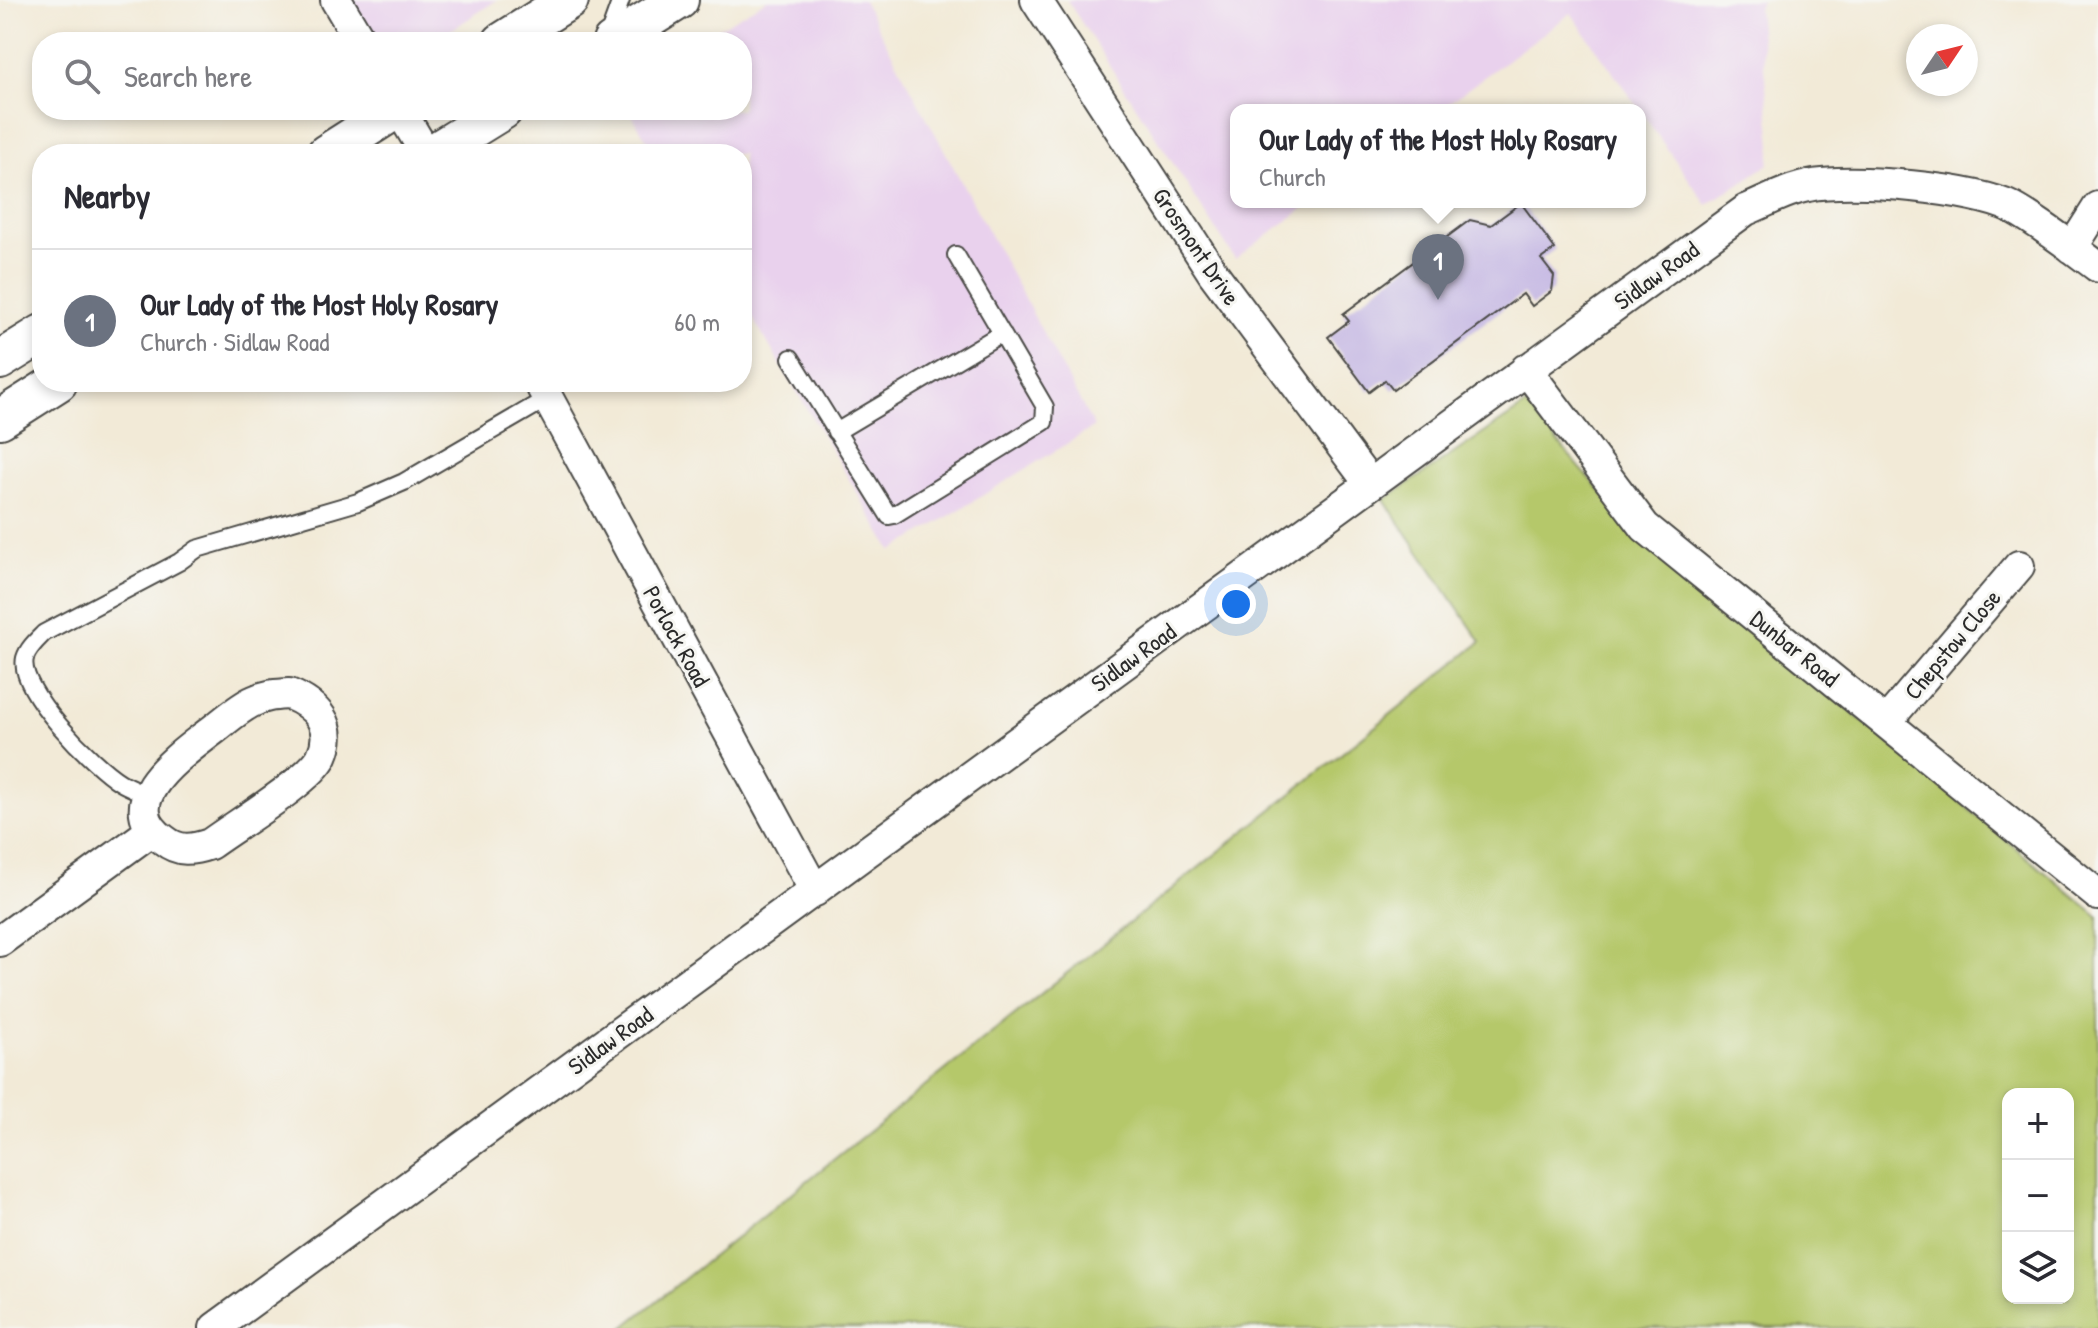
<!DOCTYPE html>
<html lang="en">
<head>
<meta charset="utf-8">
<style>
	body { margin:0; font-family:"Patrick Hand",sans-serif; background:#f7f7f7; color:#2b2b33 }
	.controls { position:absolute; right:24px; bottom:24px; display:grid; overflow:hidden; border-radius:16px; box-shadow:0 4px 12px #0003 }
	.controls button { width:72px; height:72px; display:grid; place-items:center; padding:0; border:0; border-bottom:2px solid #e1e1e2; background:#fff; color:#2b2b33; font:40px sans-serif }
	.compass { position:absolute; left:1906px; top:24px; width:72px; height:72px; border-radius:50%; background:#fff; box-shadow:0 4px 12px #0003; rotate:55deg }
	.you { position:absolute; left:1236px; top:604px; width:28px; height:28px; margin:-20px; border:6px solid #fff; border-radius:50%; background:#1a73e8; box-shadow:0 0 0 12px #1a73e833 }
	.badge { display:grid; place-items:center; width:52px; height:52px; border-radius:50%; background:#0f766e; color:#fff; font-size:26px; font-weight:700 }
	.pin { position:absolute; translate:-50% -66px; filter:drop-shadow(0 2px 4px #0008) }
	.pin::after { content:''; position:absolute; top:42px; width:28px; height:24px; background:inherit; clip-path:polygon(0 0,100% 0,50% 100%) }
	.popup { position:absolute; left:1230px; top:104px; width:416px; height:104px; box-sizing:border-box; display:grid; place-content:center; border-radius:16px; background:#fff; filter:drop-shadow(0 2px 6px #0005); font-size:26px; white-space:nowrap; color:#7c7c81 }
	.popup b { font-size:30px; color:#2b2b33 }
	.popup::after { content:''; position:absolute; left:50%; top:100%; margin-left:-16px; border:16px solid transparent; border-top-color:#fff }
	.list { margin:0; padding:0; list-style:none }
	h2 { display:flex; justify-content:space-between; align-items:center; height:104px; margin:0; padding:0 32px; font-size:34px }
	h2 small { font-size:26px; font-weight:400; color:#7c7c81 }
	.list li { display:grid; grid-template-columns:52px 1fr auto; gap:24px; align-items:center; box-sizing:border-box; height:144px; padding:0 32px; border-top:2px solid #e1e1e2 }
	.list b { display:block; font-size:30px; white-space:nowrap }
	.list p { margin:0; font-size:26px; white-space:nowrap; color:#7c7c81 }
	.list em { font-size:26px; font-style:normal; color:#7c7c81 }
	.icon { flex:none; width:44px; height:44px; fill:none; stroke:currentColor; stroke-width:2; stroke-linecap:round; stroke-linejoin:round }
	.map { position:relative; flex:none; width:2098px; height:1328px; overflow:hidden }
	.search { position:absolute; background:#fff; box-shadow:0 4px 12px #0003; left:32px; top:32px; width:720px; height:88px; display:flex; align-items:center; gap:20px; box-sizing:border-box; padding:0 28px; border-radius:32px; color:#7c7c81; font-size:30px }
	.panel { position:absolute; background:#fff; box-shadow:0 4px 12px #0003; left:32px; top:144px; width:720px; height:248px; border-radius:32px }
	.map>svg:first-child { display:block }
	.built { fill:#e9d1ed }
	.green { fill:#b5c86b; stroke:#707a4b; stroke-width:2; fill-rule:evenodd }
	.building { fill:#c5b7e3 }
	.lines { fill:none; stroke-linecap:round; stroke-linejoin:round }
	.service-casing { stroke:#494845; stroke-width:20 }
	.minor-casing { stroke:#494845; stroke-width:34 }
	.tertiary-casing { stroke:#494845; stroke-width:42 }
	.service { stroke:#fff; stroke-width:16 }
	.minor { stroke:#fff; stroke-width:30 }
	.tertiary { stroke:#fff; stroke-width:38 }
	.labels { text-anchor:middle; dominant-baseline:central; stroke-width:6; stroke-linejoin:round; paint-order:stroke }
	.street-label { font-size:24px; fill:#2b2b2b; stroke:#f6f6f2 }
</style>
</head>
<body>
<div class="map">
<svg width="2098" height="1328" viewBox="0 0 2098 1328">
	<rect width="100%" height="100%" fill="#f6f6f2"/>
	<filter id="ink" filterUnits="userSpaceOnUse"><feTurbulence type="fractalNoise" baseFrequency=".0125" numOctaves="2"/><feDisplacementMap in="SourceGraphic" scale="16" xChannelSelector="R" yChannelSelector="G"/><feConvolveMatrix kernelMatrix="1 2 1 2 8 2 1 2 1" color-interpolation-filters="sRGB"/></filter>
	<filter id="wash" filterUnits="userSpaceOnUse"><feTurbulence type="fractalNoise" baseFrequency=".006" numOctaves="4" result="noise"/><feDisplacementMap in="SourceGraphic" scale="32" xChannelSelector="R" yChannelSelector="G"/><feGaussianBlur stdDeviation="1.8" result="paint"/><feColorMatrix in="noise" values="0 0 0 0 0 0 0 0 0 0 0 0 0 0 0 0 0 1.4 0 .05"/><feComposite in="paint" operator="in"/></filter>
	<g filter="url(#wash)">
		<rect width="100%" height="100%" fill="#f2ead7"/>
		<path class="built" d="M319,0H497L433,42H342Z
			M767,0H863L1094,427L892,551L742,300V154H655L629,110H742V42H695Z
			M1067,0H1761L1758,9L1772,145L1769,164L1707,205L1571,13L1439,110H1236V202H1313L1235,259Z"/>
		<path class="green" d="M1526,405L1639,536L2098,916V1328H623L1481,642L1384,500ZM2008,1094H2068V1298H2008Z"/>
		<g id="blocks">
			<path class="building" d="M1521,203L1555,249L1541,259L1554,276L1552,291L1532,306L1523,294L1393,390L1385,380L1369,392L1328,337L1349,321L1343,314L1470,220L1491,225Z"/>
		</g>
	</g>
	<g filter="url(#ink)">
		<use href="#blocks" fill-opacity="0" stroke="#494845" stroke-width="2"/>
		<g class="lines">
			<defs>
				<path id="service" d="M608,36L621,0
					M791,358L889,516L894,515L1044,422L1045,407L956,255
					M836,432L1002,333
					M148,795C139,791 128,787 120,782C94,766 17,690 25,658C28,648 37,640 44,633L179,562L197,549L358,502L404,482L548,398"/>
				<path id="minor" d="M336,0L361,42
					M1036,0L1213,273L1370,484
					M400,110L426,154
					M2072,248L2098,207
					M1526,369L1645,527L2098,895
					M539,382L815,891
					M289,694C316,705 336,725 322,756C311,780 234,826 210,844C192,850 179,852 164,840C112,803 178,757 209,733C223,723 238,708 254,701C266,695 276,695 289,694Z
					M1886,722L2019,566
					M0,941L151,831
					M215,1328L1746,210C1766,202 1786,190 1808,186C1850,177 1975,188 2013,208C2042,224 2071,247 2098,267"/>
				<path id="tertiary" d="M502,42L569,0
					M612,42L679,0
					M326,154L395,110
					M432,154L503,110
					M0,360L42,334
					M0,419L58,382"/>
			</defs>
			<use href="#service" class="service-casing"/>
			<use href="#minor" class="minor-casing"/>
			<use href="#tertiary" class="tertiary-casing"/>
			<use href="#service" class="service"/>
			<use href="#minor" class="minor"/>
			<use href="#tertiary" class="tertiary"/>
		</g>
	</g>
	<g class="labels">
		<g class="street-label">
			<text transform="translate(1197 246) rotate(56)">Grosmont Drive</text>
			<text transform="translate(1656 275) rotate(-36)">Sidlaw Road</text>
			<text transform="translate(677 636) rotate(61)">Porlock Road</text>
			<text transform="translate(1952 644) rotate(-50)">Chepstow Close</text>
			<text transform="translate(1795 648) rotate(39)">Dunbar Road</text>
			<text transform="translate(1133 657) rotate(-36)">Sidlaw Road</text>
			<text transform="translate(610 1040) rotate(-36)">Sidlaw Road</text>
		</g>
	</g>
</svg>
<div class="controls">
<button>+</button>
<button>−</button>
<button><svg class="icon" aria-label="layers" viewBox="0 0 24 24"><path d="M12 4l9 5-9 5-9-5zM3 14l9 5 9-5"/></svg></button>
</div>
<svg class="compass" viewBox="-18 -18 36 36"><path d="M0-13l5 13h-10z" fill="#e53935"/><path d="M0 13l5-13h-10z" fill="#7c7c81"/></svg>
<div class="you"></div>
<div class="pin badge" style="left:1438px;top:300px;background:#6b7280">1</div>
<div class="popup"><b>Our Lady of the Most Holy Rosary</b>Church</div>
<div class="search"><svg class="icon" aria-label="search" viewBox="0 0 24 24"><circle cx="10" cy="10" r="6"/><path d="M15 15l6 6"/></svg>Search here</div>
<section class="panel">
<h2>Nearby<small></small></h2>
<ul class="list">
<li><span class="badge" style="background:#6b7280">1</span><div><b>Our Lady of the Most Holy Rosary</b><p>Church · Sidlaw Road</p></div><em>60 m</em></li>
</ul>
</section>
</div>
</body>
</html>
